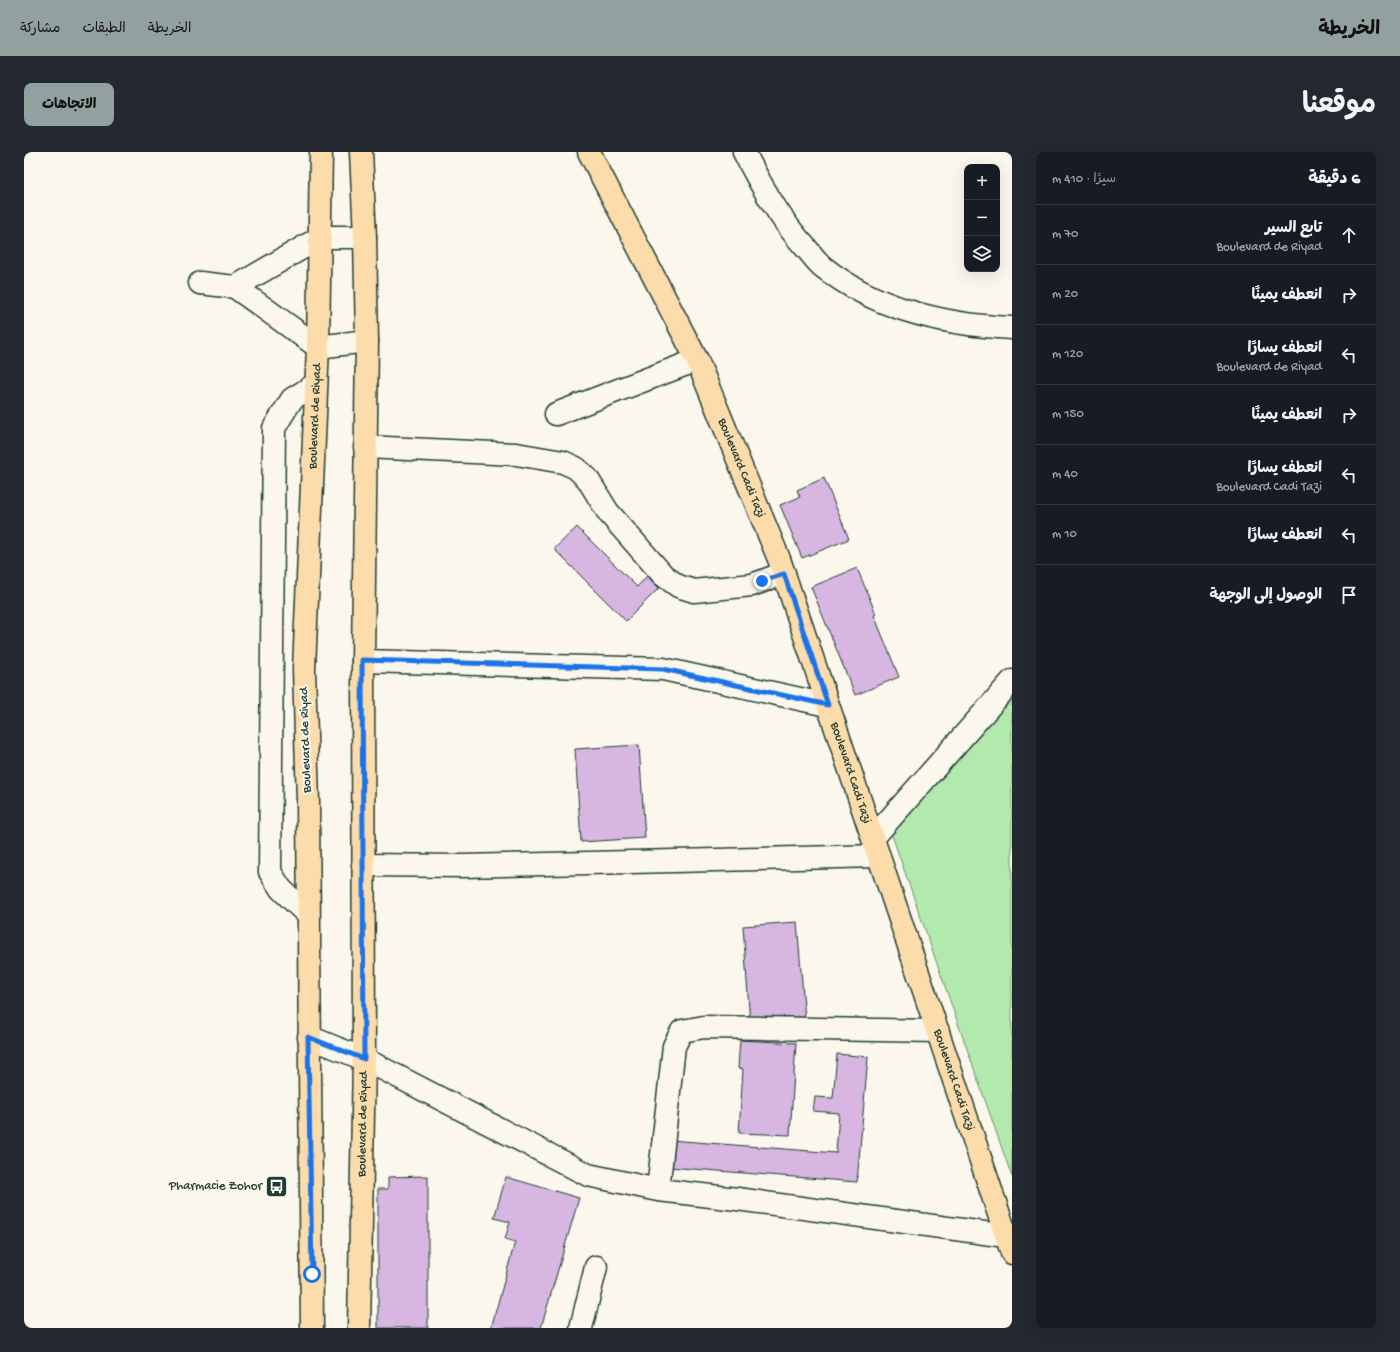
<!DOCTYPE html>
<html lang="ar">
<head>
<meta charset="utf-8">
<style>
	body { margin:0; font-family:"Gochi Hand","Playpen Sans Arabic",sans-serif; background:#242831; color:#f1f3f6; direction:rtl }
	.controls { position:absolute; right:12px; top:12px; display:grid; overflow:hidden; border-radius:8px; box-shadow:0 4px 16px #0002 }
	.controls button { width:36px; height:36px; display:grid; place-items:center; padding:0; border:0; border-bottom:1px solid #363941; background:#171b24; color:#f1f3f6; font:20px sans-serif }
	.stop { position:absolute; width:12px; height:12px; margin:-9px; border:3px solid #1a73e8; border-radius:50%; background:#fff }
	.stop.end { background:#1a73e8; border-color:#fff; box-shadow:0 1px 4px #0008 }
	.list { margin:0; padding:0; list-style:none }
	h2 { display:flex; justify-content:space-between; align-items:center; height:52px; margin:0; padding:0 16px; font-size:17px }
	h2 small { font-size:13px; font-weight:400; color:#9ea1a6 }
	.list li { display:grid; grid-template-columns:26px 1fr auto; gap:12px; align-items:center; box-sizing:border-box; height:60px; padding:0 16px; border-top:1px solid #363941 }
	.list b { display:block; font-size:15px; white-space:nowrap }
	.list p { margin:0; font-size:13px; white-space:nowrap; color:#9ea1a6 }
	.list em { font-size:13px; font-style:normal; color:#9ea1a6 }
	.icon { flex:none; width:22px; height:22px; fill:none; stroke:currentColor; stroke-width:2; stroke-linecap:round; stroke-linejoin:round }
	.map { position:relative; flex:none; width:988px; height:1176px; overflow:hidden; direction:ltr; border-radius:8px }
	header { display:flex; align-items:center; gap:24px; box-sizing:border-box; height:56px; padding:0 20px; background:#92a19f; color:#111 }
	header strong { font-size:19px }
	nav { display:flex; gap:22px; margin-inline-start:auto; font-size:14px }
	.intro { display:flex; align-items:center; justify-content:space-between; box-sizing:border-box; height:96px; padding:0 24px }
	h1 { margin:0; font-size:28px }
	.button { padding:10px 18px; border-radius:8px; background:#92a19f; color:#111; font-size:14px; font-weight:700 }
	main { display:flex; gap:24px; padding:0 24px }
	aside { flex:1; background:#171b24; border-radius:8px; box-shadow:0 4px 16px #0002 }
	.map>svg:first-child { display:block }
	.green { fill:#b2eaad; stroke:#689470 }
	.building { fill:#d7b6e1; stroke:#1f3d34 }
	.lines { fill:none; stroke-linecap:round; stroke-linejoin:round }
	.minor-casing { stroke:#1f3d34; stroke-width:25 }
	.major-casing { stroke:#1f3d34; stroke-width:25 }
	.minor { stroke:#fbf7ec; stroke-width:22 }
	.major { stroke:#fddcac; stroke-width:22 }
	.route { stroke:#1a73e8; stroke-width:5 }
	.labels { text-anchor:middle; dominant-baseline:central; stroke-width:4; stroke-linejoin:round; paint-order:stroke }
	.street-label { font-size:13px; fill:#1f3d34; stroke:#fbf7ec }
	.poi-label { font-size:13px; fill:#1f3d34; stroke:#fbf7ec; text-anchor:end }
</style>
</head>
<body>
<header>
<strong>الخريطة</strong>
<nav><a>الخريطة</a><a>الطبقات</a><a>مشاركة</a></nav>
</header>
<div class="intro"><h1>موقعنا</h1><a class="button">الاتجاهات</a></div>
<main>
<aside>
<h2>6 دقيقة<small>سيرًا · 410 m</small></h2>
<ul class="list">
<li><svg class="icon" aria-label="ahead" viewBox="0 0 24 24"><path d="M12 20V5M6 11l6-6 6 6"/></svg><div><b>تابع السير</b><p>Boulevard de Riyad</p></div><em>70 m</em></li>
<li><svg class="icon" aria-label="right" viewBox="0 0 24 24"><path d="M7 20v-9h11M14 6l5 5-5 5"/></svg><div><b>انعطف يمينًا</b></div><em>20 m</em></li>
<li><svg class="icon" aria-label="left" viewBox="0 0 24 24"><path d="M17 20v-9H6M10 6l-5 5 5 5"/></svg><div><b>انعطف يسارًا</b><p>Boulevard de Riyad</p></div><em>120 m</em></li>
<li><svg class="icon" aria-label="right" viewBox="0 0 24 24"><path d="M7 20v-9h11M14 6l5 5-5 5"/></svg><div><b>انعطف يمينًا</b></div><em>150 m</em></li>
<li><svg class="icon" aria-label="left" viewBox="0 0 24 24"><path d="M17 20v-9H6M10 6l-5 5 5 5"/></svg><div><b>انعطف يسارًا</b><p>Boulevard Cadi Tazi</p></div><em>40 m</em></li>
<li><svg class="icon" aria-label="left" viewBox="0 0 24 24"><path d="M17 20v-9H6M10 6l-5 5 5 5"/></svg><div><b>انعطف يسارًا</b></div><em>10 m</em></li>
<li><svg class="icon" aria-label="arrive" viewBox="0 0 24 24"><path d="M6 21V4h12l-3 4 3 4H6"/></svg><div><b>الوصول إلى الوجهة</b></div></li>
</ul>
</aside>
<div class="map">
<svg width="988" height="1176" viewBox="0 0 988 1176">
	<rect width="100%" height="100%" fill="#fbf7ec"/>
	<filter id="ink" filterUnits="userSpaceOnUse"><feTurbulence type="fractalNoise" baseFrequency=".025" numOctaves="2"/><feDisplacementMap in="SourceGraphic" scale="8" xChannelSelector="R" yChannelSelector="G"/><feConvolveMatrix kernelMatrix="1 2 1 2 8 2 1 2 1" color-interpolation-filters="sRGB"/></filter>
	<g filter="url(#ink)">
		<path class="green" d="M988,542V1025L865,675Z"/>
		<path class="building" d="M800,326L825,387L778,406L756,353L776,345L773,338Z
			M553,375L613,435L623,424L635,436L602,469L530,397Z
			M833,416L852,462L850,463L875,525L831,543L787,435Z
			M615,593L621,686L557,690L551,597Z
			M773,770L781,867L726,871L719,774Z
			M716,888L772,891L766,983L715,981L719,917L714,916Z
			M813,902L844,905L833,1030L644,1015L646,988L812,1001L815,961L789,959L791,945L809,946Z
			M404,1024V1176H354V1037H364V1025Z
			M482,1025L555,1046L517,1176H467L491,1090L481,1087L486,1070L470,1066Z"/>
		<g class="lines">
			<defs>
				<path id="minor" d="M720,0C738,35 756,68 783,97C788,103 793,110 799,115C852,157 922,173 988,176
					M176,131L211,135L294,195L343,189
					M211,135L297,85H341
					M532,262L673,208
					M341,295L492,302L539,310L552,316L563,326L584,360L639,423L654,434L670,439L728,433L760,421
					M339,509L639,517L803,553
					M849,686L988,529
					M339,713L438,714L855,704
					M284,763L257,737L246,720L250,276L268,247L292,232
					M285,885L340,907L564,1023L634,1038L713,1047L982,1084
					M634,1038L650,894L658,879L680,875L914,879
					M557,1176L572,1115"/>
				<g id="major">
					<path id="s1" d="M565,0L673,208L755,407L988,1101"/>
					<path id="s2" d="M288,1176L284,650L280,517L294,195L297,0"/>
					<path id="s3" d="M335,1176L340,907L339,509L343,189L341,85L337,0"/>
				</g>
			</defs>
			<use href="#minor" class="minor-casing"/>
			<use href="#major" class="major-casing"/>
			<use href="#minor" class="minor"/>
			<use href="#major" class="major"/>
		</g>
	</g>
	<g class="lines" filter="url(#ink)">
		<path class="route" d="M288,1122L284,885L340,907L338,508L639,517L804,553L760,422L738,429"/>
	</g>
	<defs>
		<symbol id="bus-square" viewBox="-11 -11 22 22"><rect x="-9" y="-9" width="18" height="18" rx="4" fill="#1f3d34" stroke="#fbf7ec"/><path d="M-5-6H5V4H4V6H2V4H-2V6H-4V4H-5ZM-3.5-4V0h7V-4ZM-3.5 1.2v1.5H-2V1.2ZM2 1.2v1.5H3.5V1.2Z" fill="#fff"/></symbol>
	</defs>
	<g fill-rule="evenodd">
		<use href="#bus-square" x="240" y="1022" width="25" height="25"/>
	</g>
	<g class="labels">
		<g class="street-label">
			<text stroke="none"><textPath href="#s2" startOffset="912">Boulevard de Riyad</textPath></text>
			<text stroke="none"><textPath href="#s1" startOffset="351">Boulevard Cadi Tazi</textPath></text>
			<text transform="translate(282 588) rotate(-92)">Boulevard de Riyad</text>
			<text stroke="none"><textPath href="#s1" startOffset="675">Boulevard Cadi Tazi</textPath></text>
			<text stroke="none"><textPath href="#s1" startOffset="999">Boulevard Cadi Tazi</textPath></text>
			<text stroke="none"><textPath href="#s3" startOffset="204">Boulevard de Riyad</textPath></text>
		</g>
		<g class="poi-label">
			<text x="238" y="1034">Pharmacie Zohor</text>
		</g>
	</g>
</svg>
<div class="controls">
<button>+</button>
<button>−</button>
<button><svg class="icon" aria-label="layers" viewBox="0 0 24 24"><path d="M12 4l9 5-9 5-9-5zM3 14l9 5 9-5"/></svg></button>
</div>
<div class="stop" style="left:288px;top:1122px"></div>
<div class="stop end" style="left:738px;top:429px"></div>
</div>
</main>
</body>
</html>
